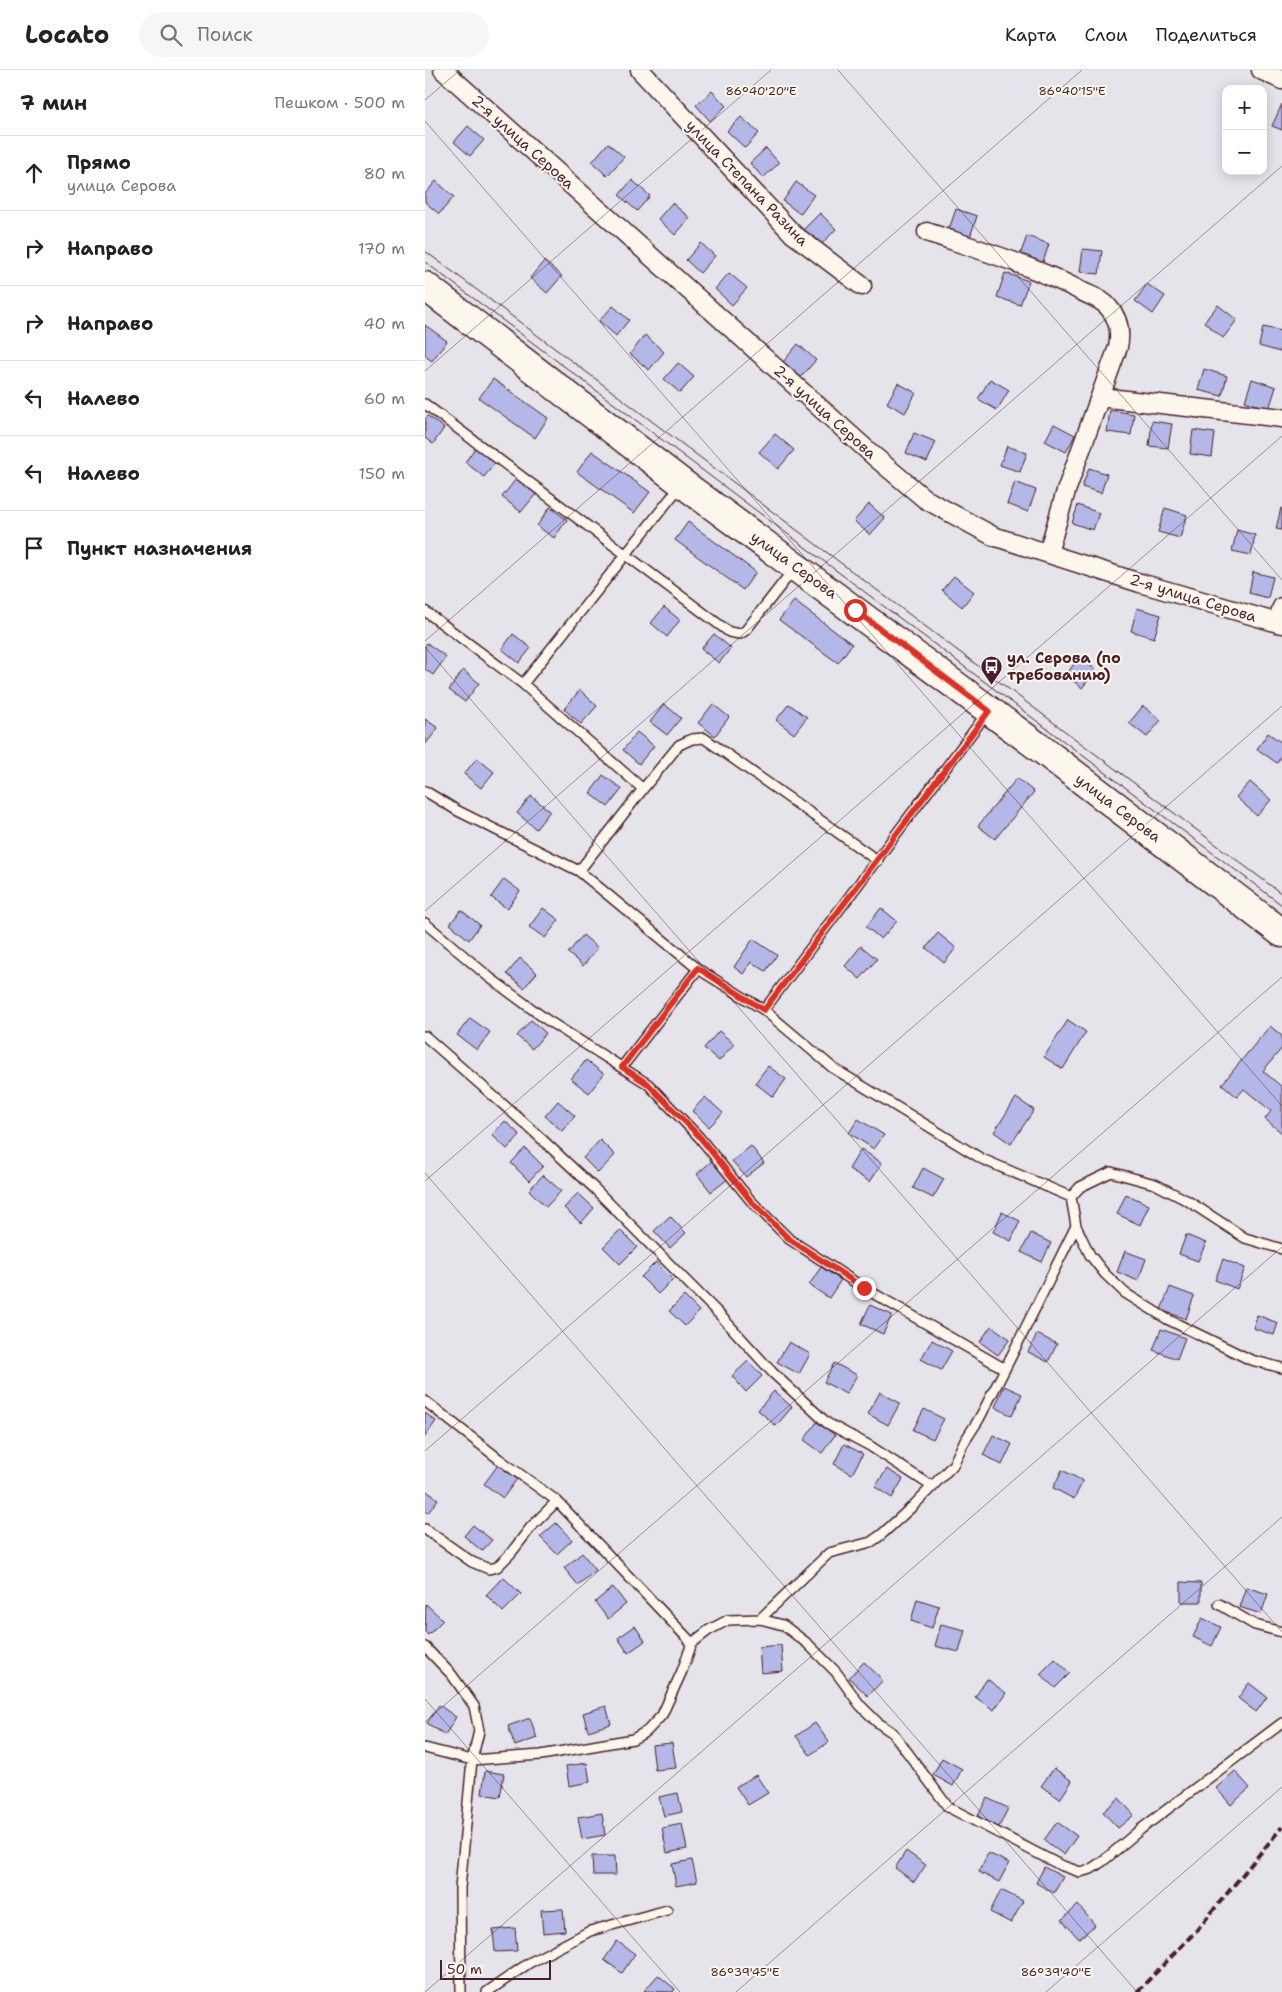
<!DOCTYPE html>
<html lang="ru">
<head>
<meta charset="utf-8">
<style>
	body { margin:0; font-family:"Shantell Sans",sans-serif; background:#f6f6f6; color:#222 }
	.controls { position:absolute; right:15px; top:15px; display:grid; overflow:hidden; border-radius:10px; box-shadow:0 2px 12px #0003 }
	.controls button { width:45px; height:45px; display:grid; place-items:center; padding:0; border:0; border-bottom:1px solid #e0e0e0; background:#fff; color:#222; font:25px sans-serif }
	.scale { position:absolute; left:15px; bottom:12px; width:111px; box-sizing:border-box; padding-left:5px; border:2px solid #4a1f2b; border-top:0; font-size:14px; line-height:18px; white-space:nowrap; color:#4a1f2b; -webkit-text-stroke:4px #fbf7ec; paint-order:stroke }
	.stop { position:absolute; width:15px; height:15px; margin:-11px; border:4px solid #d93025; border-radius:50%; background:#fff }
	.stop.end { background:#d93025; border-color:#fff; box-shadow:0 1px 5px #0008 }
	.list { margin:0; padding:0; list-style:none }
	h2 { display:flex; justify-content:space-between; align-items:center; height:65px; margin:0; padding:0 20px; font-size:21px }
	h2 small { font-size:16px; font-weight:400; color:#767676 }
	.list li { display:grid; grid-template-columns:32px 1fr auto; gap:15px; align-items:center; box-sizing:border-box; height:75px; padding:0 20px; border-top:1px solid #e0e0e0 }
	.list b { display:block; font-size:19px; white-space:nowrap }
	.list p { margin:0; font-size:16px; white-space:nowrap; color:#767676 }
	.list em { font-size:16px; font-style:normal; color:#767676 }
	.icon { flex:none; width:28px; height:28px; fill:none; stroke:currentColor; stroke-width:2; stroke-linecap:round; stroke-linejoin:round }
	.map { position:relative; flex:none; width:857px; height:1922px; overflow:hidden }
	header { display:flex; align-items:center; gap:30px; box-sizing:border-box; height:70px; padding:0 25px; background:#fff; border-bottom:1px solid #e0e0e0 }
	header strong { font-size:24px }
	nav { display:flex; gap:28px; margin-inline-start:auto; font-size:18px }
	.search { width:350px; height:45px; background:#f6f6f6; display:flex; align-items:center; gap:12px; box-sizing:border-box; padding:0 18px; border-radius:28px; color:#767676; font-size:19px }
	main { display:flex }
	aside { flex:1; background:#fff }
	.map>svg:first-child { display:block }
	.building { fill:#b3b8e9; stroke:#4a1f2b }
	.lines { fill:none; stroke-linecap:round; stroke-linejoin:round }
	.lane-casing { stroke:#4a1f2b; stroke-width:12 }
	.street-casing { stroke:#4a1f2b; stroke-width:21 }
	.primary-casing { stroke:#4a1f2b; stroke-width:31 }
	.lane { stroke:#fbf7ec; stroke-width:9 }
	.street { stroke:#fbf7ec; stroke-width:18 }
	.primary { stroke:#fbf7ec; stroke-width:28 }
	.tram { stroke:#4a1f2b; stroke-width:1 }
	.rail { stroke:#4a1f2b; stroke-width:4; stroke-dasharray:8 4; stroke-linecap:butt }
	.route { stroke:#d93025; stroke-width:6 }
	.ticks { fill:none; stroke:#4a1f2b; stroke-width:1; stroke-opacity:0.45 }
	.labels { text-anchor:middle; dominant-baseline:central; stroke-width:4; stroke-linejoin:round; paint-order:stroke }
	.street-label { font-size:15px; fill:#4a1f2b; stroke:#fbf7ec }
	.poi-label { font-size:15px; font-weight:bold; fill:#4a1f2b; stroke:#fbf7ec; text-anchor:start }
	.ticks-label { font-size:12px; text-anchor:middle; fill:#4a1f2b; stroke:#fbf7ec; stroke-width:4; stroke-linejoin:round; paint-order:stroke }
</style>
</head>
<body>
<header>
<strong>Locato</strong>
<div class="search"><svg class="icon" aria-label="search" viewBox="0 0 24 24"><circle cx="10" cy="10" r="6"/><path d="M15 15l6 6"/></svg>Поиск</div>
<nav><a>Карта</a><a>Слои</a><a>Поделиться</a></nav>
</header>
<main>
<aside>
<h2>7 мин<small>Пешком · 500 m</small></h2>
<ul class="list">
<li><svg class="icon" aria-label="ahead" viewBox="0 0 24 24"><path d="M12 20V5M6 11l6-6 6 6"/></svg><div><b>Прямо</b><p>улица Серова</p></div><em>80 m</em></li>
<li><svg class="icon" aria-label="right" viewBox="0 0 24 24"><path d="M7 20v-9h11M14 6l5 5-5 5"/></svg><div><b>Направо</b></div><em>170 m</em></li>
<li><svg class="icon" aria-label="right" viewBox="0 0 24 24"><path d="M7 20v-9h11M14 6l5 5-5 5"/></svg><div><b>Направо</b></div><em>40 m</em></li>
<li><svg class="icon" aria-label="left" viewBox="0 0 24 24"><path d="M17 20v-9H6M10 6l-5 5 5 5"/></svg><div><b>Налево</b></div><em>60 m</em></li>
<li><svg class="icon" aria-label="left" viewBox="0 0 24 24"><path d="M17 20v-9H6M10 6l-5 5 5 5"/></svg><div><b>Налево</b></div><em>150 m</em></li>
<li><svg class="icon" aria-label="arrive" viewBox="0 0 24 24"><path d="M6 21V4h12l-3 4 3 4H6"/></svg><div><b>Пункт назначения</b></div></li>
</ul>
</aside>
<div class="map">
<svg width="857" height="1922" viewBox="0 0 857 1922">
	<rect width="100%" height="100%" fill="#e5e4eb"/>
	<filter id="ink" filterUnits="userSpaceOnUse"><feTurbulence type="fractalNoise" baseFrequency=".02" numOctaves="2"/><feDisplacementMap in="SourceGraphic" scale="10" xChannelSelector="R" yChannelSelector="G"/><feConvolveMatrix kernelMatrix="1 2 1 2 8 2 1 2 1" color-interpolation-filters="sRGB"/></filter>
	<g filter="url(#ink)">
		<path class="building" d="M287,21L301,36L285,51L271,35Z
			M857,34V60L847,56Z
			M316,47L334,63L320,78L302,61Z
			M43,56L59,70L45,86L29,72Z
			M183,73L199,87L182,106L167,92Z
			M341,78L354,93L338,108L325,93Z
			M207,110L225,126L212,141L194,125Z
			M11,111L29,127L14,144L0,132V124Z
			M371,112L389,125L375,144L358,131Z
			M247,133L265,148L250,165L233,149Z
			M531,139L552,146L545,167L524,159Z
			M395,143L411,159L396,175L379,159Z
			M602,166L624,174L617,195L594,188Z
			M276,173L290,186L275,203L261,190Z
			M658,179L677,181L674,204L655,202Z
			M119,191L137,206L122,223L105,208Z
			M304,203L322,218L307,235L290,219Z
			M580,203L604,211L595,235L572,227Z
			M722,214L740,226L728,244L710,231Z
			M793,235L812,250L798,268L779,252Z
			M188,236L204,250L191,266L174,251Z
			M0,255L22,271L7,291L0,286Z
			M838,257L857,261L855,282L834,276Z
			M220,265L239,282L224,300L205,284Z
			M373,274L391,290L376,307L358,292Z
			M253,293L269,307L255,323L239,309Z
			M779,299L802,306L797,326L773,320Z
			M68,309L123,348L110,368L54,328Z
			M565,309L584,320L572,340L553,329Z
			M827,309L851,317L844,339L820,331Z
			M473,313L491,323L480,343L462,333Z
			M685,340L709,344L706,365L682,362Z
			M3,346L19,358L8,374L0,368V349Z
			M727,351L747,354L743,378L724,376Z
			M629,354L650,365L641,382L620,371Z
			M768,360L790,363L787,387L765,384Z
			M489,363L511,372L502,392L481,383Z
			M350,364L369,380L353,399L334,382Z
			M582,376L602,383L595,402L575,395Z
			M51,377L71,392L59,407L40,392Z
			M167,381L225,422L209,443L152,402Z
			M664,398L682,404L676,423L657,417Z
			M91,409L111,424L96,442L77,427Z
			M590,412L611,420L603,442L582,434Z
			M444,434L460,448L445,465L429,451Z
			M653,435L674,443L668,460L647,453Z
			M125,437L142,450L129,468L112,456Z
			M740,438L762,445L755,468L733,462Z
			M856,438H857V460L851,459Z
			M263,452L331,502L318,520L250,470Z
			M812,460L830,465L826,485L807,481Z
			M828,502L848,507L843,528L824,523Z
			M529,506L549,522L537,537L517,520Z
			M369,531L427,574L413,593L354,550Z
			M239,537L255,550L242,567L226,553Z
			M712,538L736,545L729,568L706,561Z
			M88,564L106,578L94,593L77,579Z
			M289,564L306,578L294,593L276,579Z
			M2,573L21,587L8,605L0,599V576Z
			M654,587L671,600L657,618L641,605Z
			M38,600L54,613L40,632L24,620Z
			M155,620L172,636L156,654L139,639Z
			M239,634L256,648L242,665L225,652Z
			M288,634L304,647L290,666L273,653Z
			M364,634L382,647L369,664L351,650Z
			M718,636L736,650L722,667L704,653Z
			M0,649L13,658L0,675Z
			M212,662L229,676L214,694L198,680Z
			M843,663L857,673V685L852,693L832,679Z
			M52,688L69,702L56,718L39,704Z
			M178,705L197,719L183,737L165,723Z
			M592,708L609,722L570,769L553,756Z
			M825,712L846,730L832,746L811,727Z
			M106,726L125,741L111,759L92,743Z
			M79,809L95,821L82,839L66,827Z
			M118,838L134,850L120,868L104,857Z
			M456,838L472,851L456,869L441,857Z
			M36,840L55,855L44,870L25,854Z
			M513,863L531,878L519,893L501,878Z
			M158,865L173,878L158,896L143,883Z
			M328,869L352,885L341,901L326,892L318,904L309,897Z
			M436,876L452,889L435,909L420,896Z
			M95,888L112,903L99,918L82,904Z
			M45,948L65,962L52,980L32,965Z
			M106,950L121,963L107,979L92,966Z
			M643,950L661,962L638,999L619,987Z
			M845,956L857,966V978L838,1001L857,1017V1063L840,1049L846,1041L819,1019L812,1027L797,1014Z
			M294,961L309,974L294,991L279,978Z
			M161,990L179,1004L164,1023L146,1009Z
			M343,996L361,1009L348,1027L330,1013Z
			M280,1027L298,1043L284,1057L267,1041Z
			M591,1028L609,1040L586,1074L569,1062Z
			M133,1031L150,1046L137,1061L120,1046Z
			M433,1049L459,1065L449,1079L424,1063Z
			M80,1051L95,1065L82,1079L67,1065Z
			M175,1070L190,1085L173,1103L158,1088Z
			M326,1076L339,1093L321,1107L307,1091Z
			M100,1078L118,1096L104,1111L86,1093Z
			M436,1079L457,1093L445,1112L424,1099Z
			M288,1090L303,1109L286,1122L272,1104Z
			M498,1098L519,1109L508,1128L488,1118Z
			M118,1105L136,1121L121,1137L104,1120Z
			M153,1123L169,1138L156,1153L139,1138Z
			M701,1124L724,1135L715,1155L692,1144Z
			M577,1142L595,1151L586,1171L568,1162Z
			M245,1146L261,1163L245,1178L229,1161Z
			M195,1160L212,1177L195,1194L178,1177Z
			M606,1163L626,1173L617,1192L596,1182Z
			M761,1165L781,1173L773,1191L754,1184Z
			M700,1181L721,1189L713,1211L692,1202Z
			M798,1189L820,1198L812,1219L790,1210Z
			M231,1192L248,1209L233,1224L216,1207Z
			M396,1197L416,1210L404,1228L384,1215Z
			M745,1217L769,1226L761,1249L736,1240Z
			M259,1226L274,1241L260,1256L244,1241Z
			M445,1235L467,1245L458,1264L436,1254Z
			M832,1245L853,1253L849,1265L828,1258Z
			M566,1256L585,1269L573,1285L555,1272Z
			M736,1259L760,1268L752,1289L728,1280Z
			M612,1264L632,1274L623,1292L603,1282Z
			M507,1270L527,1281L516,1300L496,1289Z
			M364,1272L385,1284L374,1304L352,1292Z
			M323,1291L337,1306L321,1322L307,1306Z
			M409,1293L432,1305L421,1324L399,1312Z
			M579,1316L597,1324L587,1346L570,1337Z
			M349,1321L367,1337L351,1356L333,1340Z
			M455,1322L475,1333L463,1355L443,1344Z
			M499,1339L519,1349L508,1369L488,1360Z
			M0,1343L11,1351L0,1367Z
			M392,1352L410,1365L397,1383L379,1370Z
			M568,1365L587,1374L577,1395L558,1385Z
			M419,1374L438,1384L427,1404L409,1394Z
			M73,1395L92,1409L78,1428L59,1414Z
			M462,1399L478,1409L467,1428L450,1417Z
			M637,1400L658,1411L649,1429L628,1418Z
			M0,1420L13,1429L3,1443L0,1441Z
			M131,1453L147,1470L132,1484L115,1467Z
			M48,1455L67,1470L57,1481L39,1466Z
			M157,1483L171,1500L153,1515L139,1498Z
			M78,1507L96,1524L78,1542L61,1525Z
			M756,1512L776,1513V1532H756Z
			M188,1517L201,1534L183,1549L170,1532Z
			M821,1517L843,1524L836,1544L814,1537Z
			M492,1529L514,1536L507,1558L486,1551Z
			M1,1534L18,1550L3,1565L0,1562Z
			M777,1548L796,1557L787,1576L768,1567Z
			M516,1554L540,1560L534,1582L510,1576Z
			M210,1556L220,1571L203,1583L193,1568Z
			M356,1575L358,1601L336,1603L334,1577Z
			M630,1589L645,1603L630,1618L615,1604Z
			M439,1592L458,1610L443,1626L424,1608Z
			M562,1609L581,1623L569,1640L550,1627Z
			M824,1613L842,1627L831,1642L813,1628Z
			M14,1635L31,1647L20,1665L2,1653Z
			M181,1636L186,1654L163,1661L158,1643Z
			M105,1648L112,1668L90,1676L83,1656Z
			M390,1653L404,1672L385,1685L371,1666Z
			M247,1673L251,1698L230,1700L227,1675Z
			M517,1688L537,1699L528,1716L508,1705Z
			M162,1693L165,1712L144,1716L141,1696Z
			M629,1698L647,1711L635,1729L616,1716Z
			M60,1701L79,1704L75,1727L57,1724Z
			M810,1701L825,1718L806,1735L791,1718Z
			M331,1705L343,1723L323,1735L311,1717Z
			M253,1723L257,1742L239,1746L234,1727Z
			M562,1728L583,1738L573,1759L552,1748Z
			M694,1728L709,1745L693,1758L678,1742Z
			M177,1743L180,1765L157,1769L153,1747Z
			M632,1752L652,1766L639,1785L619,1770Z
			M257,1754L262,1779L242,1783L237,1758Z
			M481,1781L501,1795L489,1812L470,1798Z
			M563,1783L584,1793L574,1812L554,1802Z
			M167,1786H190L191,1805H168Z
			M267,1790L272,1812L251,1816L247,1794Z
			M619,1797L638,1807L629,1823L611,1813Z
			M576,1820L598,1831L586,1853L565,1842Z
			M653,1835L670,1855L654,1869L637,1850Z
			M138,1839L140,1861L118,1863L116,1840Z
			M90,1858L92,1881L70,1882L68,1860Z
			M192,1871L210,1884L197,1903L179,1890Z
			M233,1905L250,1919L248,1922L219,1921Z"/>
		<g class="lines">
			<defs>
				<path id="lane" d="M0,334L304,562L315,564L321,560L368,500
					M0,541L98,614L218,719L154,801L273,899L339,940L562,643
					M98,614L256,415
					M218,719L254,675L267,669L279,668L453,791
					M0,721L33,741L154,801
					M0,853L65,908L122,950L223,1014L274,1067L326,1131L364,1169L439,1218L580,1299
					M339,940L408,998L557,1089L646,1127L655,1117L686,1102L730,1114L763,1131L820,1168L857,1179
					M0,966L106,1059L170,1119L294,1244L348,1303L402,1353L445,1376L508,1417
					M197,997L273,899
					M646,1127L651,1156L665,1185L680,1204L700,1223L742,1249L826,1290L857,1298
					M0,1331L74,1389L132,1431
					M0,1459L47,1492L64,1499L72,1497L86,1483L106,1457L132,1431L267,1573
					M794,1534L830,1555L857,1562
					M335,1549L404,1483L446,1472L456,1465L489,1435L528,1395L538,1374L554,1349L580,1299L651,1156
					M0,1577L27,1605L49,1636L54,1661L47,1690L35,1818L36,1922
					M0,1678L47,1690L116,1685L208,1669L222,1661L237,1645L257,1601L267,1573L284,1560L303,1550L335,1549L358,1555L383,1574L411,1602L435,1635L452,1652L468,1663L523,1737L635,1795L655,1802L666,1799L678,1791L716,1759L857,1653
					M62,1922L104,1893L165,1861L242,1840"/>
				<path id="street" d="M18,0L450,387L500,429L568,466L715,513L857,554
					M215,0L368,164L437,216
					M836,0L857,10
					M502,162C555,180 609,196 658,222C668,227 677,229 684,238C694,249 696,262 693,277L641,421L623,483
					M675,327L857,348
					M852,553L857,537"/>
				<path id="primary" d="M0,216L257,413L619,681L857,863"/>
			</defs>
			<use href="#lane" class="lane-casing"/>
			<use href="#street" class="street-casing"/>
			<use href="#primary" class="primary-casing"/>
			<use href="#lane" class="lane"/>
			<use href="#street" class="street"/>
			<use href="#primary" class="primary"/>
			<path class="tram" d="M0,181L857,824
				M0,192L857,835"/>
			<path class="rail" d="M712,1922L771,1861L857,1757"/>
		</g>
	</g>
	<g class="lines" filter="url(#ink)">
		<path class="route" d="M430,540L564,641L339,940L273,898L197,997L223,1014L274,1066L326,1131L364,1169L439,1218"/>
	</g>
	<path class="ticks" d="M413,0L857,510M0,30L35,0M0,51L857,1036M0,301L346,0M0,571L657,0M0,577L857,1562M0,841L857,96M0,1103L712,1922M0,1111L857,366M0,1381L857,636M0,1629L255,1922M0,1652L857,907M0,1922L857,1177M311,1922L857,1447M621,1922L857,1717"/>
	<defs>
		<symbol id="bus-pin" viewBox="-11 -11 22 30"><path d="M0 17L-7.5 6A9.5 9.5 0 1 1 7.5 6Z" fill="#4a1f2b" stroke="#fbf7ec"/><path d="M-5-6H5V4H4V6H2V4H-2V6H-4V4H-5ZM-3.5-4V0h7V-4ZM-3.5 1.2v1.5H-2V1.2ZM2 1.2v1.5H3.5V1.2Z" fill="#fff"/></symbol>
	</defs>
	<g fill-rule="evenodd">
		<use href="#bus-pin" x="554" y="584" width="25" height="34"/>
	</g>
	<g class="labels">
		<g class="street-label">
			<text transform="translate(98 72) rotate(42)">2-я улица Серова</text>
			<text transform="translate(322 113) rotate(46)">улица Степана Разина</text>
			<text transform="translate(400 342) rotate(42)">2-я улица Серова</text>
			<text transform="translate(369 495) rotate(36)">улица Серова</text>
			<text transform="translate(768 528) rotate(17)">2-я улица Серова</text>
			<text transform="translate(693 738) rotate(37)">улица Серова</text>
		</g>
		<g class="poi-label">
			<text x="582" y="588">ул. Серова (по<tspan x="582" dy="17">требованию)</tspan></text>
		</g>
	</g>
	<g class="ticks-label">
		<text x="336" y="25">86°40'20"E</text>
		<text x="647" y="25">86°40'15"E</text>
		<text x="320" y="1906">86°39'45"E</text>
		<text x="631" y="1906">86°39'40"E</text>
	</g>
</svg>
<div class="controls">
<button>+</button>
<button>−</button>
</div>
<div class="scale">50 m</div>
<div class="stop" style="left:430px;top:540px"></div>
<div class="stop end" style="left:439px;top:1218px"></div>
</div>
</main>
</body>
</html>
